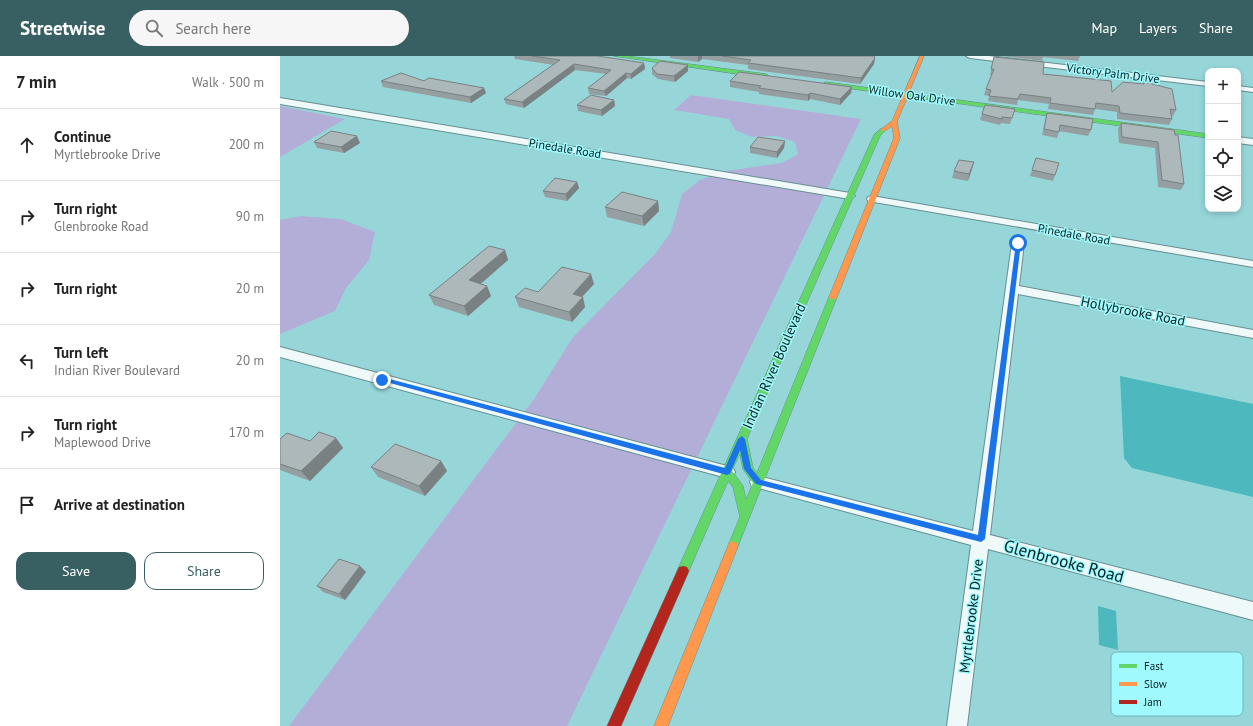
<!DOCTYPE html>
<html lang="en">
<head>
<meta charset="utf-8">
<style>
	body { margin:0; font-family:"PT Sans",sans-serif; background:#f6f6f6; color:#222 }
	.controls { position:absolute; right:12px; top:12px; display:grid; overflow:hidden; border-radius:8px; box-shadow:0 2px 6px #0003 }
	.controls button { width:36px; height:36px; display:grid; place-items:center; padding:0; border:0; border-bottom:1px solid #e0e0e0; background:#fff; color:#222; font:20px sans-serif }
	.stop { position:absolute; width:12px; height:12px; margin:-9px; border:3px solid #1a73e8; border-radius:50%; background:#fff }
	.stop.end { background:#1a73e8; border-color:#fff; box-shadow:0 1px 4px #0008 }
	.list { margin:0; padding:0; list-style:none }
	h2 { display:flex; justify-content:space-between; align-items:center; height:52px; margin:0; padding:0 16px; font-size:17px }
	h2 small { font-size:13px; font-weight:400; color:#767676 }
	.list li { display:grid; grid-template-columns:26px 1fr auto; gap:12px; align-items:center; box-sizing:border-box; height:72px; padding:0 16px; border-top:1px solid #e0e0e0 }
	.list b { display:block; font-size:15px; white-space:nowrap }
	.list p { margin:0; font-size:13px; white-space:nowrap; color:#767676 }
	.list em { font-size:13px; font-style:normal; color:#767676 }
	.actions { display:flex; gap:8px; padding:12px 16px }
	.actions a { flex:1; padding:9px 0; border:1px solid #386062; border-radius:12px; text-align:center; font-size:14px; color:#386062 }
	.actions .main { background:#386062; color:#fff }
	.icon { flex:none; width:22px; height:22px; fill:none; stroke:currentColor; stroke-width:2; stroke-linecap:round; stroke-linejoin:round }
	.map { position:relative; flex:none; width:973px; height:670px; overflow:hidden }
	header { display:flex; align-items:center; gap:24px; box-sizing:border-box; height:56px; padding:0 20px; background:#386062; color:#fff }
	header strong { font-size:19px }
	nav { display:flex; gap:22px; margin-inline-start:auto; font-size:14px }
	.search { width:280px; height:36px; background:#f6f6f6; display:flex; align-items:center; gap:10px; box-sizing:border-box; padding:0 14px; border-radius:22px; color:#767676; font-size:15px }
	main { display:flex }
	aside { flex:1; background:#fff }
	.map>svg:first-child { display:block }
	.green { fill:#b3aed8 }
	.water { fill:#4db8bd }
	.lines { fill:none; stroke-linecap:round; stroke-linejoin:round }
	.street-casing { stroke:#668e90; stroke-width:2 }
	.fast-casing { stroke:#668e90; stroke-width:1 }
	.slow-casing { stroke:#668e90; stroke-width:1 }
	.jam-casing { stroke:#668e90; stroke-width:1 }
	.street { fill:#eff9f9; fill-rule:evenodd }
	.fast { fill:#63d668; fill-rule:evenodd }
	.slow { fill:#ff974d; fill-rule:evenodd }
	.jam { fill:#b3261e; fill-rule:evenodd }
	.wall { fill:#959ea0 }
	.shaded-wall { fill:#798182 }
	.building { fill:#adb8ba; stroke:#798182 }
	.route { fill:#1a73e8 }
	.labels { text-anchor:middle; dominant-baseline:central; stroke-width:3; stroke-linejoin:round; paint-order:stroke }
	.far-street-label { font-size:12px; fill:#062122; stroke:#a0f9fd }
	.street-label { font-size:14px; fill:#062122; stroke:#a0f9fd }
	.near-street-label { font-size:17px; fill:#062122; stroke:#a0f9fd }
	.key { fill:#a0f9fd; stroke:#72b8bb; stroke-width:1 }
	.key-label { font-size:11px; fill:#062122 }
</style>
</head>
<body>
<header>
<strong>Streetwise</strong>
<div class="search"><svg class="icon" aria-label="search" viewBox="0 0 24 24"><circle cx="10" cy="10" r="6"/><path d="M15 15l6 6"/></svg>Search here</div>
<nav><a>Map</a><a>Layers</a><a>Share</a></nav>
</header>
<main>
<aside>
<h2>7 min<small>Walk · 500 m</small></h2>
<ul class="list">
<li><svg class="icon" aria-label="ahead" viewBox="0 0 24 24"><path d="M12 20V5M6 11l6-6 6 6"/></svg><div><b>Continue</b><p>Myrtlebrooke Drive</p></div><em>200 m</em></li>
<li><svg class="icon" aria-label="right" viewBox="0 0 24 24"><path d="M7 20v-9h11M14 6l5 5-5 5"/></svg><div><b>Turn right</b><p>Glenbrooke Road</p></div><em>90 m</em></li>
<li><svg class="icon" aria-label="right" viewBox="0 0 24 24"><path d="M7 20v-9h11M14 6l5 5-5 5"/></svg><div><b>Turn right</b></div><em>20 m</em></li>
<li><svg class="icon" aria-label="left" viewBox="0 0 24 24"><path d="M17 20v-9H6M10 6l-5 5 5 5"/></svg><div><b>Turn left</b><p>Indian River Boulevard</p></div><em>20 m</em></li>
<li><svg class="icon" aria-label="right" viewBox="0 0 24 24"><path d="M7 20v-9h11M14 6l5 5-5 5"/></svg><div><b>Turn right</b><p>Maplewood Drive</p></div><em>170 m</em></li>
<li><svg class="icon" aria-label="arrive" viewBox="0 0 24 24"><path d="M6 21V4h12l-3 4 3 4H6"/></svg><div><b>Arrive at destination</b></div></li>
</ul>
<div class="actions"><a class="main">Save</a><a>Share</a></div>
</aside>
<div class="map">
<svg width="973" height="670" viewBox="0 0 973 670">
	<rect width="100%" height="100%" fill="#96d6d9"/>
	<path class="green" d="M411,39L581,63L287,670H9L254,343L293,281L375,198L391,176L402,138L420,124L446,115L502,107L518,98L515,86L497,80L472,81L455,74L449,63L394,54Z
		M0,50L65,63L0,101Z
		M21,160L61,163L95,176L89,204L66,232L55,255L0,278V164Z"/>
	<path class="water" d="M840,320L973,348V441L852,412L844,402Z
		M818,550L836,555L838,594L819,589Z"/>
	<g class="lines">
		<defs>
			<path id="street" d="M686,0H709L928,26V30L690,2Z
				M958,30L973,32V36L958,34Z
				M0,42L570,137L575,140L570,143L0,48Z
				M958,81L973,83V89L958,87Z
				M592,140L973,205V211L588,145L587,143L588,141Z
				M738,184L744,187L739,230L973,274V282L738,238L710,479L973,546V564L708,493L687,670H667L691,489L478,432L472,431L470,426L472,421L478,420L693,475L732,187Z
				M0,291L447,410L453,412L455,416L453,420L447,422L0,301Z"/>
			<path id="fast" d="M334,0H347L486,18L489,20L486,22Z
				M546,26L928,78V82L544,29L543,28Z
				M601,73L606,74L600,80L467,383L473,412L477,417L549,241L550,239H556L557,241L458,490L457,493L453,495L449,493L448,490L460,461L453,431L448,425L407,519L403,520L399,519L397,515L594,79ZM460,398L463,413L473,427L466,444L463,430L452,415Z"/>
			<path id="slow" d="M640,0H644L617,66L620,82L557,241L556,243H550L549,241L614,82L612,70L605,75L600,74L612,65Z
				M453,485L457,487L458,490L388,670H374L448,490L449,487Z"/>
			<path id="jam" d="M403,510L407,511L409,515L341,670H327L399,511Z"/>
		</defs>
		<use href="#street" class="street-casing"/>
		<use href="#fast" class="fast-casing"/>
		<use href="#slow" class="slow-casing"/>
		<use href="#jam" class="jam-casing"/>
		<use href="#street" class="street"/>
		<use href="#fast" class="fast"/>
		<use href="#slow" class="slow"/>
		<use href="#jam" class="jam"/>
	</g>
	<path class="wall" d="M234,0H318L364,7L365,13L351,23L347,22L326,40L309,38L308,32L326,18L295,14L244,52L226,48L224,43L274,9L235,3Z
		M390,0H594L595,2L594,8L580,28L468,13V9L422,3L418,6L390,2Z
		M722,0H800L798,5L763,1L762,5Z
		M714,1L763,18L832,36L863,28L864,26L896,54L893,60H891L892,63L889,69L837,63V56L815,53L813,59L768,53L769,48L738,44L737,49L708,45L709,40L704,39L706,33L712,19H710Z
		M372,12L408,15L395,26L378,23L372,18Z
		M101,25H144L204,32L206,37L191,47L103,31Z
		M450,25L572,31L571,37L560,49L530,43L528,45L479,38V36L450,31Z
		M334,44L335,50L322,60L298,55L297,49Z
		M735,53L730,68L721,67L720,69L700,64L702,58Z
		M767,57L811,74L808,80L779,75L777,82L762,79Z
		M841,67L894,74L904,128L901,134L878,131L875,92L839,87L838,73Z
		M505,85L504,92L497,102L470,97V91Z
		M34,86L80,87L64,97L37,92Z
		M756,102L779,107L773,125L750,120Z
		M692,113L688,125L672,122L674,115Z
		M297,126L299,132L287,145L265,141L263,135Z
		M378,145L379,155L364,170L327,161L325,151Z
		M225,194L228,204L201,228L207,230L211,240L188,260L154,249L149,239Z
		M314,228L302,241L305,251L292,266L239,251L235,241L258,236Z
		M56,382L63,392L30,425L0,414V383L30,385Z
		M161,405L167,415L145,440L98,421L91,411Z
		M80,510L86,516L65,544L43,536L37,530Z"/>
	<path class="shaded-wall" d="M418,0H422V3L418,6Z
		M595,2L594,8L580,28L581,22Z
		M364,7L365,13L351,23V18Z
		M294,8L295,14L244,52L242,46Z
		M408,9V15L395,26L394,20Z
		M346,17L347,22L326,40L324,35Z
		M572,31L571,37L560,49V43Z
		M204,32L206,37L191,47L190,41Z
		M530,37V43L528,45V39Z
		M334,44L335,50L322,60L321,54Z
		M77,80L80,87L64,97L61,91Z
		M505,85L504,92L497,102V96Z
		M694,106L692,113L688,125L689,118Z
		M297,126L299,132L287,145L286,138Z
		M378,145L379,155L364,170L362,160Z
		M225,194L228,204L193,234L189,224Z
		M311,218L314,228L295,248L293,238Z
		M207,230L211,240L188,260L184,250Z
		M303,241L305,251L292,266L289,256Z
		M56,382L63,392L30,425L21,415Z
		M161,405L167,415L145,440L139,430Z
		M80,510L86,516L65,544L59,538Z"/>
	<path class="building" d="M252,0H318L364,7L351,18L346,17L324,35L308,32L331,14L294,8L242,46L224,43L280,4Z
		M442,0H594L595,2L581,22L468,7L471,4Z
		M714,1L764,6L763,18L831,25L832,36L843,26L864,28V26L892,33L896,54L890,53L892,63L840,57L839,50L816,47L815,53L770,47L771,42L740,38L738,43L709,40L711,34L706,33L714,13H711Z
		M380,5L408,9L394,20L377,18L372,12Z
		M459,16L572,31L560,43L530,37L528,39L479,32L481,30L450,25Z
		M121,17L144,25L149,22L204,32L190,41L101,25Z
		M311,39L334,44L321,54L297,49Z
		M705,49L735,53L732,62L722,61V63L702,58Z
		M767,57L813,63L811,74L780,69L779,76L764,73Z
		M841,67L894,74L895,79H898L904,128L882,124L878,86L842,81Z
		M51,75L77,80L61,91L34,86Z
		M478,81L505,85L497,96L470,91Z
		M756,102L779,107L775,119L752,114Z
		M679,104L694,106L689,118L674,115Z
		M275,122L297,126L286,138L263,135Z
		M342,136L378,145L362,160L325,151Z
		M209,190L225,194L189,224L207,230L184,250L149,239Z
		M282,211L311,218L293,238L303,241L289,256L235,241L245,232L258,236Z
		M39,376L56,382L21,415L0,408V383L7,377L30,385Z
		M115,388L161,405L139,430L91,411Z
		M59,503L80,510L59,538L37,530Z"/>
	<path class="route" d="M738,186L741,187L705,483L701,486L476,428L464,413L460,394L450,418L447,419L99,324L102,321L445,412L458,383L462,380L465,383L471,412L481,424L698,479L736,187Z"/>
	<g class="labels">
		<g class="far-street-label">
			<text transform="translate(833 17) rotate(7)">Victory Palm Drive</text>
			<text transform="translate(632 39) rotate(8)">Willow Oak Drive</text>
			<text transform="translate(285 92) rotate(9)">Pinedale Road</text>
			<text transform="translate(794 178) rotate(10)">Pinedale Road</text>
		</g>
		<g class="street-label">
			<text transform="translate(853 255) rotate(11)">Hollybrooke Road</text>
			<text transform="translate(494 310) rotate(-66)">Indian River Boulevard</text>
			<text transform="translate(691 560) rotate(-83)">Myrtlebrooke Drive</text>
		</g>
		<g class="near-street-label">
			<text transform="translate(784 505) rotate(15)">Glenbrooke Road</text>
		</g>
	</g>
	<rect x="831" y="596" width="132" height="64" rx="6" class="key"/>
	<rect x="839" y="608" width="18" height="4" fill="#63d668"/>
	<rect x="839" y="626" width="18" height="4" fill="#ff974d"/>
	<rect x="839" y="644" width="18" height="4" fill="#b3261e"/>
	<g class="key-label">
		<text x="864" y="614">Fast</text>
		<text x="864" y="632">Slow</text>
		<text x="864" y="650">Jam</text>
	</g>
</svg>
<div class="controls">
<button>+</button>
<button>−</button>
<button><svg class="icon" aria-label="locate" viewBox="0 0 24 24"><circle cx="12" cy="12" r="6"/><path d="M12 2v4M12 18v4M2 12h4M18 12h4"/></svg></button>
<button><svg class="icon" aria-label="layers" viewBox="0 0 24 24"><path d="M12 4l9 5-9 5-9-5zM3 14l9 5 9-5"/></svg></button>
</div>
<div class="stop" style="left:738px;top:187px"></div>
<div class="stop end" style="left:102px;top:324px"></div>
</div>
</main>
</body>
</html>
